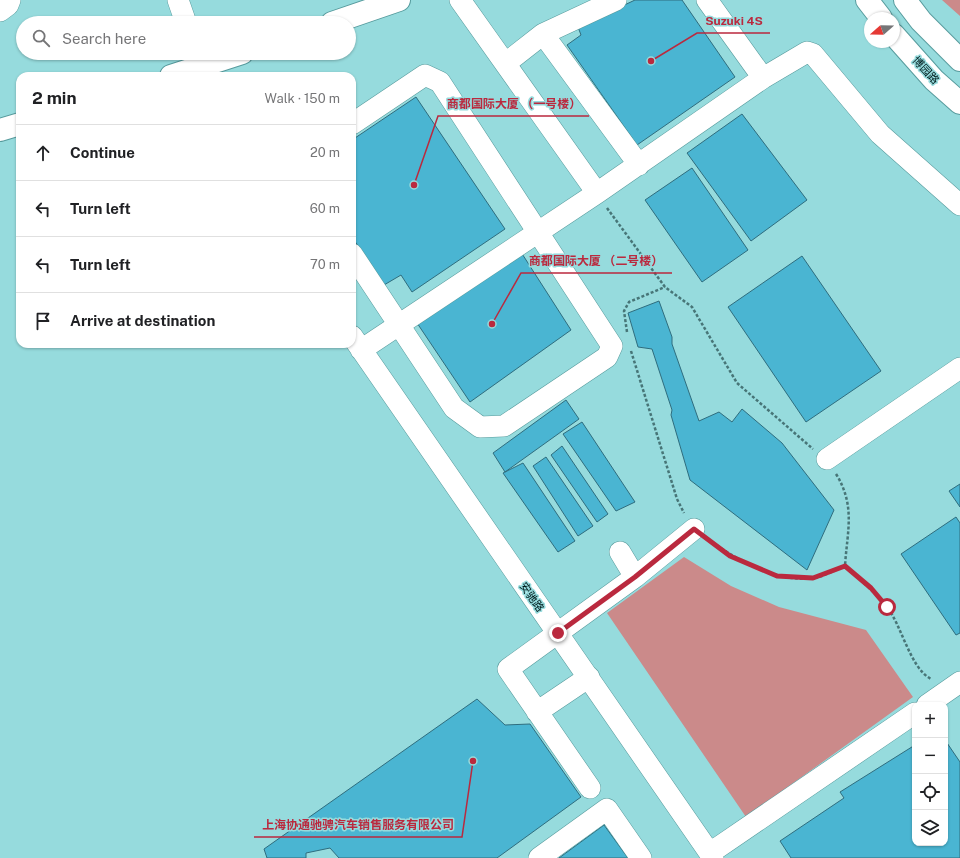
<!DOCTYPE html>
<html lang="en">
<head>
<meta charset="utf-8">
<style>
	body { margin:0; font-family:"Public Sans","Noto Sans SC",sans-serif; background:#f6f6f6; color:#202124 }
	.controls { position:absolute; right:12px; bottom:12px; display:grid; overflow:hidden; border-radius:8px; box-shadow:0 1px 3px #0004 }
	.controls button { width:36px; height:36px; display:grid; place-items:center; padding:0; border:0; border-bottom:1px solid #e0e0e0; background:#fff; color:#202124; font:20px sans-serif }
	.compass { position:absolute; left:864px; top:12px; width:36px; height:36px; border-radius:50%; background:#fff; box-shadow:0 1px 3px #0004; rotate:250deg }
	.stop { position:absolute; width:12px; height:12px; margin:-9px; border:3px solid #ba293e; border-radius:50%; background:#fff }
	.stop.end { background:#ba293e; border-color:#fff; box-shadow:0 1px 4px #0008 }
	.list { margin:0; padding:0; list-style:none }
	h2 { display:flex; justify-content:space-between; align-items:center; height:52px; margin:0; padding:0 16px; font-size:17px }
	h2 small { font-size:13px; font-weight:400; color:#757577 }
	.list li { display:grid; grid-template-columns:26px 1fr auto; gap:12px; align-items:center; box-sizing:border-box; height:56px; padding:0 16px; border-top:1px solid #e0e0e0 }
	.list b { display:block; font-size:15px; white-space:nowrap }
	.list em { font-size:13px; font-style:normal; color:#757577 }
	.icon { flex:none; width:22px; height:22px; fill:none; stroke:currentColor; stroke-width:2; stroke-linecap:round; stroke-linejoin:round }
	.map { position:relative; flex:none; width:960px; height:858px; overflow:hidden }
	.search { position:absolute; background:#fff; box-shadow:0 1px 3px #0004; left:16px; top:16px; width:340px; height:44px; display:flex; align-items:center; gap:10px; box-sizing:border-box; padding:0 14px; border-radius:22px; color:#757577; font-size:15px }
	.panel { position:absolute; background:#fff; box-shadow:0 1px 3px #0004; left:16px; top:72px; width:340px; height:276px; border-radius:12px }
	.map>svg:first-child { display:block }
	.green { fill:#cb8a8a }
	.building { fill:#4ab5d2; stroke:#2f6d7e }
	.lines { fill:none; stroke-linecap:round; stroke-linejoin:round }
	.minor-casing { stroke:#579b9d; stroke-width:22 }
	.major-casing { stroke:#579b9d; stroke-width:24 }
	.path { stroke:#477577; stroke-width:2.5; stroke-dasharray:3 2; stroke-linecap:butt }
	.minor { stroke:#fff; stroke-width:21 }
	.major { stroke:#fff; stroke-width:22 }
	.route { stroke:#ba293e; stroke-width:5 }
	.labels { text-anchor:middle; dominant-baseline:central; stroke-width:3; stroke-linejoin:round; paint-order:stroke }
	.street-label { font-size:11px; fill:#011c1d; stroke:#96dbdd }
	.leader { fill:none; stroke:#ba293e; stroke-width:1.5 }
	.callout-dot { fill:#ba293e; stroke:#96dbdd; stroke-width:1.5 }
	.callout-label { font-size:12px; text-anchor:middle; font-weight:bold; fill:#ba293e; stroke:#96dbdd; stroke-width:3; stroke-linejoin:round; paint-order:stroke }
</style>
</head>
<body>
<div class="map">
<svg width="960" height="858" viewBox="0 0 960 858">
	<rect width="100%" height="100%" fill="#96dbdd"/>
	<path class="green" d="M942,0H960V16Z
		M684,557L731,586L779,607L866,630L913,697L746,817L607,613Z"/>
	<path class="building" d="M635,0H682L735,77L637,145L567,45L581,35L578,27Z
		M416,97L505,229L412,292L401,275L384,285L352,237V140Z
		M742,114L807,200L751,241L687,153Z
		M692,168L748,250L702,282L645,200Z
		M519,249L571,330L470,402L413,317Z
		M802,256L881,371L806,422L728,307Z
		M659,301L672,337V344L699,421L719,412L732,422L742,409L782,443L834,510L807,570L690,480L671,415L672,410L652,349L638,347L628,313Z
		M566,400L579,419L505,472L493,453Z
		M582,422L635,502L616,511L563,434Z
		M562,446L608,514L597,522L551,455Z
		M546,457L593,526L578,536L533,466Z
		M523,463L575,541L558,552L503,473Z
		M960,484V507L949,491Z
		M956,517L960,523V633L956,635L901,554Z
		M477,699L505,725L530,724L581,797L497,858H339L330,848L306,853V858H267L264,849Z
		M945,740L960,762V858H791L780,841L844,798L840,792L915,745V843H945Z
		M604,825L628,858H559Z"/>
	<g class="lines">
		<defs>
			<path id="minor" d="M178,0L186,23
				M460,0L597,193
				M707,0L763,78
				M0,11L8,5L10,0
				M543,34L616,0
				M197,53L206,76
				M506,63L543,34L639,165
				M352,124L425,75L440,82L612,346L607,357L504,426L480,427L454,408L352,254
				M352,336L713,858
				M361,350L597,193L763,78L807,52L813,54L880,134L960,205
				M827,459L960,368
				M620,552L635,577
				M927,705L960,682
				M537,712L589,677
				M590,788L508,669L635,577L694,529
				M710,853L915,713
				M539,858L607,809L641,858"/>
			<path id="major" d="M867,0L881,18
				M905,0L921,21L960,60
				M332,23L399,0
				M894,35L934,80L960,103
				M171,76L242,53
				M0,130L20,124"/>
		</defs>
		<use href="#minor" class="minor-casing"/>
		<use href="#major" class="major-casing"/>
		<path class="path" d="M607,208L665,287L692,307L737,383L813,449
			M627,332L624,311L629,302L665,287
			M631,351L677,499L684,513
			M836,474C856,506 847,532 845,566C859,579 874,591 887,607C902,626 910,668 931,679
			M709,540C737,560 777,583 813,578C823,577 835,570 845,566"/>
		<use href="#minor" class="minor"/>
		<use href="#major" class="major"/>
	</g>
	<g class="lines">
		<path class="route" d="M558,633L635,577L694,529L730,556L777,576L813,578L845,566L871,588L887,607"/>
	</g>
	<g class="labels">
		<g class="street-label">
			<text transform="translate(926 70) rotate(47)">博园路</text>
			<text transform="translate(532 597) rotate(55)">安驰路</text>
		</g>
	</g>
	<path class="leader" d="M651 61L697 33H770M414 185L438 116H589M492 324L521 273H672M473 761L462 837H254"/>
	<g class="callout-dot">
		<circle cx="651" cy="61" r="4"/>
		<circle cx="414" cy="185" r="4"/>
		<circle cx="492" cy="324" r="4"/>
		<circle cx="473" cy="761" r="4"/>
	</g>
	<g class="callout-label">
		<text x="734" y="25">Suzuki 4S</text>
		<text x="514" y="108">商都国际大厦 （一号楼）</text>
		<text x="596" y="265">商都国际大厦 （二号楼）</text>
		<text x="358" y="829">上海协通驰骋汽车销售服务有限公司</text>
	</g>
</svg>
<div class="controls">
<button>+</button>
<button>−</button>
<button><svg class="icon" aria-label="locate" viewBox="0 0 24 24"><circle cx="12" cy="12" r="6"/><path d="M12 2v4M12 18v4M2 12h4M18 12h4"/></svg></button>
<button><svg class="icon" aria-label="layers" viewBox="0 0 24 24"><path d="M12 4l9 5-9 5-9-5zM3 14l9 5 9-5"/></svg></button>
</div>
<svg class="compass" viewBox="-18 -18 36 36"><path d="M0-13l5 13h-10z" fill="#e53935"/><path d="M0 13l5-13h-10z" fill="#757577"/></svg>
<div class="stop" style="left:887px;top:607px"></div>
<div class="stop end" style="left:558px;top:633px"></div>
<div class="search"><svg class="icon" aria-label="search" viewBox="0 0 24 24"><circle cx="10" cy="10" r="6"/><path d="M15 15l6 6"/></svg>Search here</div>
<section class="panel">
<h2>2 min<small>Walk · 150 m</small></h2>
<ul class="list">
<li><svg class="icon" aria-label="ahead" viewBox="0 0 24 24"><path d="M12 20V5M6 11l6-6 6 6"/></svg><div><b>Continue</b></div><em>20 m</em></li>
<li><svg class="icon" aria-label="left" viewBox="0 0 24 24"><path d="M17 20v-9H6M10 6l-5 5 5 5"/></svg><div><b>Turn left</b></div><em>60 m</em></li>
<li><svg class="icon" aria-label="left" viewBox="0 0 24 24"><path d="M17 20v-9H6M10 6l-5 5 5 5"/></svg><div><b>Turn left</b></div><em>70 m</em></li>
<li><svg class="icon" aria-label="arrive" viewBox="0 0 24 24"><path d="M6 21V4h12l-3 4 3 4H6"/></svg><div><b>Arrive at destination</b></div></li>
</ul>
</section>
</div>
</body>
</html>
